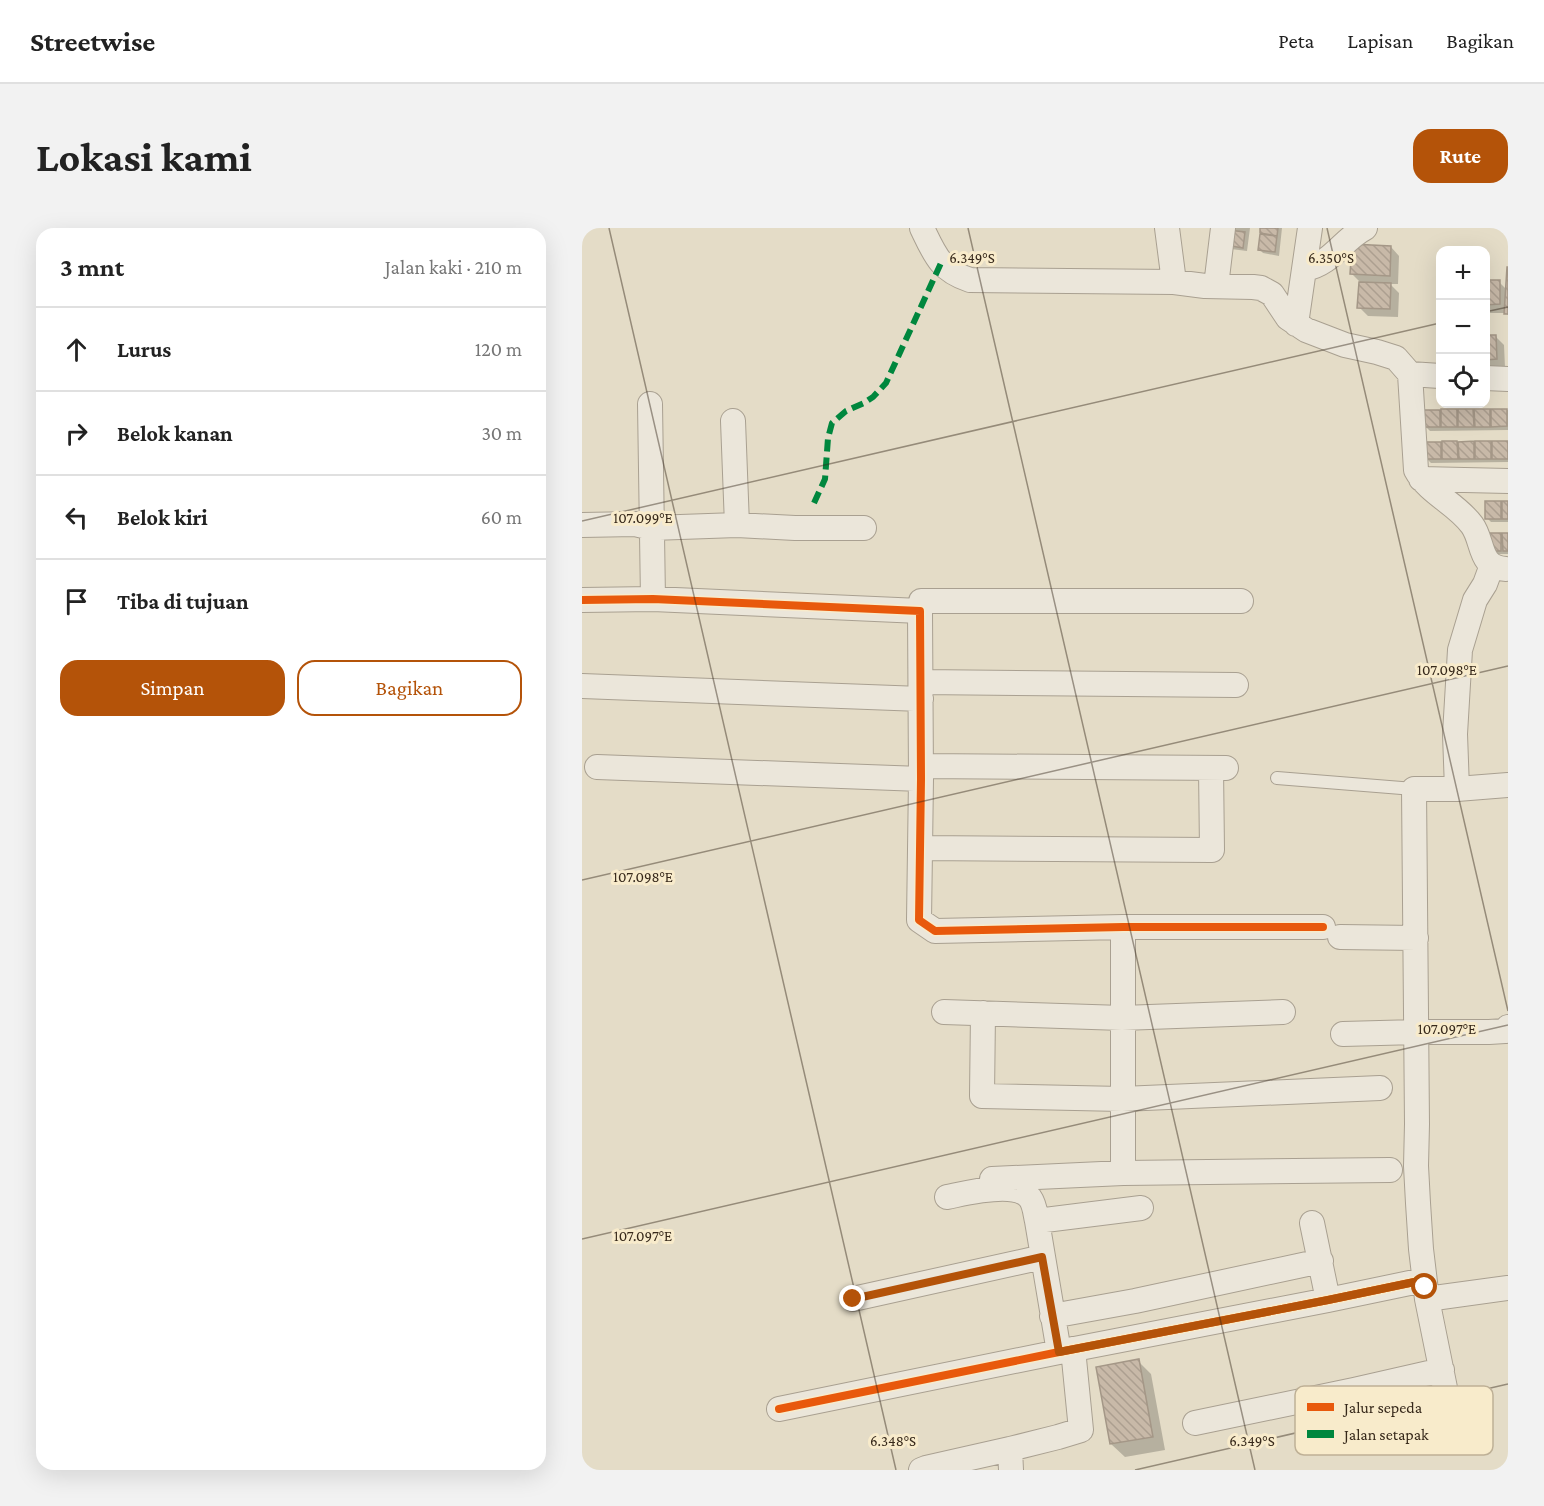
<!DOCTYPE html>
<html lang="id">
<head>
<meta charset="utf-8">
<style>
	body { margin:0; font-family:"Crimson Pro",serif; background:#f2f2f2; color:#222 }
	.controls { position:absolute; right:18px; top:18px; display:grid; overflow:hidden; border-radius:12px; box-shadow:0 6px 24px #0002 }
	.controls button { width:54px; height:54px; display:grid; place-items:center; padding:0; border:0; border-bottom:2px solid #e0e0e0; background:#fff; color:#222; font:30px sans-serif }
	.stop { position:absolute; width:18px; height:18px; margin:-14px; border:4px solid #b45309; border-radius:50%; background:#fff }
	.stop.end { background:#b45309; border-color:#fff; box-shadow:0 2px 6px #0008 }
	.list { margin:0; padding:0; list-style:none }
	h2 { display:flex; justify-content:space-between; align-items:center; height:78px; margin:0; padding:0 24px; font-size:26px }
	h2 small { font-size:20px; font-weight:400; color:#767676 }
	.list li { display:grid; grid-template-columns:39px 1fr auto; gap:18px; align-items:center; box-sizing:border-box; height:84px; padding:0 24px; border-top:2px solid #e0e0e0 }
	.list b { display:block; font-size:22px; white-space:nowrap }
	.list em { font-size:20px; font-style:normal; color:#767676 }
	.actions { display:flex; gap:12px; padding:18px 24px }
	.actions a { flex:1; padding:14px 0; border:2px solid #b45309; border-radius:18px; text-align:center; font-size:21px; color:#b45309 }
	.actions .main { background:#b45309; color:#fff }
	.icon { flex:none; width:33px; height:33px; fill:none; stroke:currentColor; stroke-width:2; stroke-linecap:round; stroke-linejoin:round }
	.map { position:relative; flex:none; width:926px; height:1242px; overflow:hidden; border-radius:18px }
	header { display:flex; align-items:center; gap:36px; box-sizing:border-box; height:84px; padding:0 30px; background:#fff; border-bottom:2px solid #e0e0e0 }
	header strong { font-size:28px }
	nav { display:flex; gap:33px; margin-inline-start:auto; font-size:21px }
	.intro { display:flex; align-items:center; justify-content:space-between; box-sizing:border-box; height:144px; padding:0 36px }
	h1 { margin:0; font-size:42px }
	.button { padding:15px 27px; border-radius:18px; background:#b45309; color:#fff; font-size:21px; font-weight:700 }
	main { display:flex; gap:36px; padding:0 36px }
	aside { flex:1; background:#fff; border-radius:18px; box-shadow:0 6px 24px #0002 }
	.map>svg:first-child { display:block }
	.shadow { fill:#0003 }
	.building { fill:url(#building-back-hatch); stroke:#a49787; stroke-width:1.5 }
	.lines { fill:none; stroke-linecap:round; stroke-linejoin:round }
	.service-casing { stroke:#a9a091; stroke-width:14 }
	.minor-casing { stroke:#a9a091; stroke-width:26 }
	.service { stroke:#ebe6da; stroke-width:12 }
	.minor { stroke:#ebe6da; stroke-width:24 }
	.quiet { stroke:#00873e; stroke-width:6; stroke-dasharray:12 6; stroke-linecap:butt }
	.cycleway-casing { stroke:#f8ebcb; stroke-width:11 }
	.cycleway { stroke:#e8590c; stroke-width:8 }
	.route { stroke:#b45309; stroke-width:8 }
	.ticks { fill:none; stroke:#36281a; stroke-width:1.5; stroke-opacity:0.45 }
	.key { fill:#f8ebcb; stroke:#beb096; stroke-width:1.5 }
	.key-label { font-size:16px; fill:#36281a }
	.ticks-label { font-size:15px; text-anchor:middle; fill:#36281a; stroke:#f8ebcb; stroke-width:6; stroke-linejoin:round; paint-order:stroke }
</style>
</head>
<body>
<header>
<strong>Streetwise</strong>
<nav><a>Peta</a><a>Lapisan</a><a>Bagikan</a></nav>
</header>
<div class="intro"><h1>Lokasi kami</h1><a class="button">Rute</a></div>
<main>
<aside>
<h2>3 mnt<small>Jalan kaki · 210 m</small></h2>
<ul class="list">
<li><svg class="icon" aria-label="ahead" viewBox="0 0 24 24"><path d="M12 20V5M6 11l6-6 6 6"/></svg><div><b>Lurus</b></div><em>120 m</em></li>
<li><svg class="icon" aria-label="right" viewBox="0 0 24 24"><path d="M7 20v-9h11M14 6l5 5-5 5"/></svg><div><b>Belok kanan</b></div><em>30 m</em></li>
<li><svg class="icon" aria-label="left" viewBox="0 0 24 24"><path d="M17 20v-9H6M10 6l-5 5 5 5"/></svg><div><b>Belok kiri</b></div><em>60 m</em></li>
<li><svg class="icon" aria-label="arrive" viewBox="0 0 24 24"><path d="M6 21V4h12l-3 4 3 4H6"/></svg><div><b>Tiba di tujuan</b></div></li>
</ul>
<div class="actions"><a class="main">Simpan</a><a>Bagikan</a></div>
</aside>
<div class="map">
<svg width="926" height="1242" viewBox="0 0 926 1242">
	<defs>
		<pattern id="building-back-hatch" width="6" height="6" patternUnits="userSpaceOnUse" patternTransform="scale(1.5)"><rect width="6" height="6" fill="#c8b9a8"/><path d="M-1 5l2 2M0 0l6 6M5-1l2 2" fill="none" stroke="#ac9f90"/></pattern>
	</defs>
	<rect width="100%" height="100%" fill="#e4dcc7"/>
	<path class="shadow" d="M648,0H668L665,23L649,21Z
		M680,0H700L697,28L681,25L677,21Z
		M809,19L817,28L816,56H808L817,65L816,89L786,88L777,79L778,54L770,46Z
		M926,52V87L923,85H903V54H917L925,62Z
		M903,109H914L922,117L923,140H903Z
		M926,182V202L848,203L844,199V183Z
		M844,215H926V234L849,235L845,231Z
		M926,274V294H909L905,290L904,275Z
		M905,307H926V326H909Z
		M556,1133L569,1146L583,1222L543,1229L529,1216Z"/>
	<path class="building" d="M678,0H696L695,8L678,5Z
		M646,2L663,4L661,20L644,17Z
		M678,6L695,8L693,24L676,22Z
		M770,16L809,18L808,48L768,46Z
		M925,39H926V86H922Z
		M903,52H918V76L903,77Z
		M777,54L809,55L808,81L775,80Z
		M903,107H914L915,131L903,132Z
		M859,181H875V199H859Z
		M876,181H891L892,199H876Z
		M892,181H908V199H893Z
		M909,181H925V198L909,199Z
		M842,182H858V199H842Z
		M860,213H875L876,231H860Z
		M892,213V231H877L876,214Z
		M893,213H909V231H893Z
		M910,213H926V231H910Z
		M843,214H859V231H843Z
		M903,273H919V291H903Z
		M920,273H926V291H920Z
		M904,305H919V323H904Z
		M920,305H926V323H921Z
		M557,1131L571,1209L528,1216L514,1139Z"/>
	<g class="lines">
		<defs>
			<path id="service" d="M695,550L832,561"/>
			<path id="minor" d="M340,0C353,27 358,42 388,52L592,54L623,58L671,59L679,60L690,66L706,90L724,102L763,117L795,124L814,130L828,146L858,148
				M585,0L592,54
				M722,41C749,37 761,11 783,0
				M634,58L641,0
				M714,96L728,0
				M828,146L834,242C847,266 874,275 890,297C902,313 896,340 924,341
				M903,150L926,151
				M68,176L71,371
				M151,193L155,297
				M839,251L926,253
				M0,297L53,296L70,300L155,297L213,300H282
				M910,337L903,356L893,372L878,422L873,506L875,561L926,557
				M0,372L71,371L338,383L339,551L337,692L353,703L541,699H741
				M338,383L339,373H659
				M339,454L654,457
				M0,458L339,471
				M339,538L644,540
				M15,539L339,551
				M875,561H832L835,896L834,938L836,975L839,1021L845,1071L926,1060
				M338,620L630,622L629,540
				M758,709L834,710
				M362,784L540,790L701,784
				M401,785L400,868L540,871L798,860
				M761,806L835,804H907L923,803L926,799
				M541,945L808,942
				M410,951L541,945V699
				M365,969C385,965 433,952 448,970C453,977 453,985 455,993L477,1124
				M455,993L559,980
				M730,995L746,1072
				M271,1071L461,1029
				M845,1071L864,1165
				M470,1088L553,1073L739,1033
				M197,1181L477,1124L746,1072L842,1052
				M613,1195L772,1162L860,1142
				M428,1221L429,1242
				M339,1242L344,1240L428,1221L476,1209L499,1202L491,1121"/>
		</defs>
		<use href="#service" class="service-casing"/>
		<use href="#minor" class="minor-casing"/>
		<use href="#service" class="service"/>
		<use href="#minor" class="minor"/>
		<path class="quiet" d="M232,275L243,251L246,210L250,195L264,183L282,175L291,169L304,155L359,35"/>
		<defs>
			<path id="cycleway" d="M0,372L71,371L338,383L339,551L337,692L353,703L541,699H741
				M197,1181L477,1124L746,1072L842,1052"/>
		</defs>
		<use href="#cycleway" class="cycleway-casing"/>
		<use href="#cycleway" class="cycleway"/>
	</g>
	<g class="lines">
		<path class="route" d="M271,1071L460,1029L477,1124L746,1072L842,1052L843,1059"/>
	</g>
	<path class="ticks" d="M27,0L314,1242M386,0L673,1242M745,0L926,783M903,84L926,79M0,293L858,95M0,652L926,438M0,1011L926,797M553,1242L926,1156"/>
	<rect x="713" y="1158" width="198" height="69" rx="9" class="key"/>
	<rect x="725" y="1175" width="27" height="8" fill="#e8590c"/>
	<rect x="725" y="1202" width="27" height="8" fill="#00873e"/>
	<g class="key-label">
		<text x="762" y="1185">Jalur sepeda</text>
		<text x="762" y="1212">Jalan setapak</text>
	</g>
	<g class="ticks-label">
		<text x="390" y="35">6.349°S</text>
		<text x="749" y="35">6.350°S</text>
		<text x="61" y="295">107.099°E</text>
		<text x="865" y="447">107.098°E</text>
		<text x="61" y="654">107.098°E</text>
		<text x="865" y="806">107.097°E</text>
		<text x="61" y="1013">107.097°E</text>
		<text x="311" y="1218">6.348°S</text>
		<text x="670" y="1218">6.349°S</text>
	</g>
</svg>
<div class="controls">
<button>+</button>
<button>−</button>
<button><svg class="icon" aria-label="locate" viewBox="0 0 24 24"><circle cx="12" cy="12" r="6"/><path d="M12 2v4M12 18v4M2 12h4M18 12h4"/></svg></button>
</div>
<div class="stop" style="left:843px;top:1059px"></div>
<div class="stop end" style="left:271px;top:1071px"></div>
</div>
</main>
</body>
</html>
